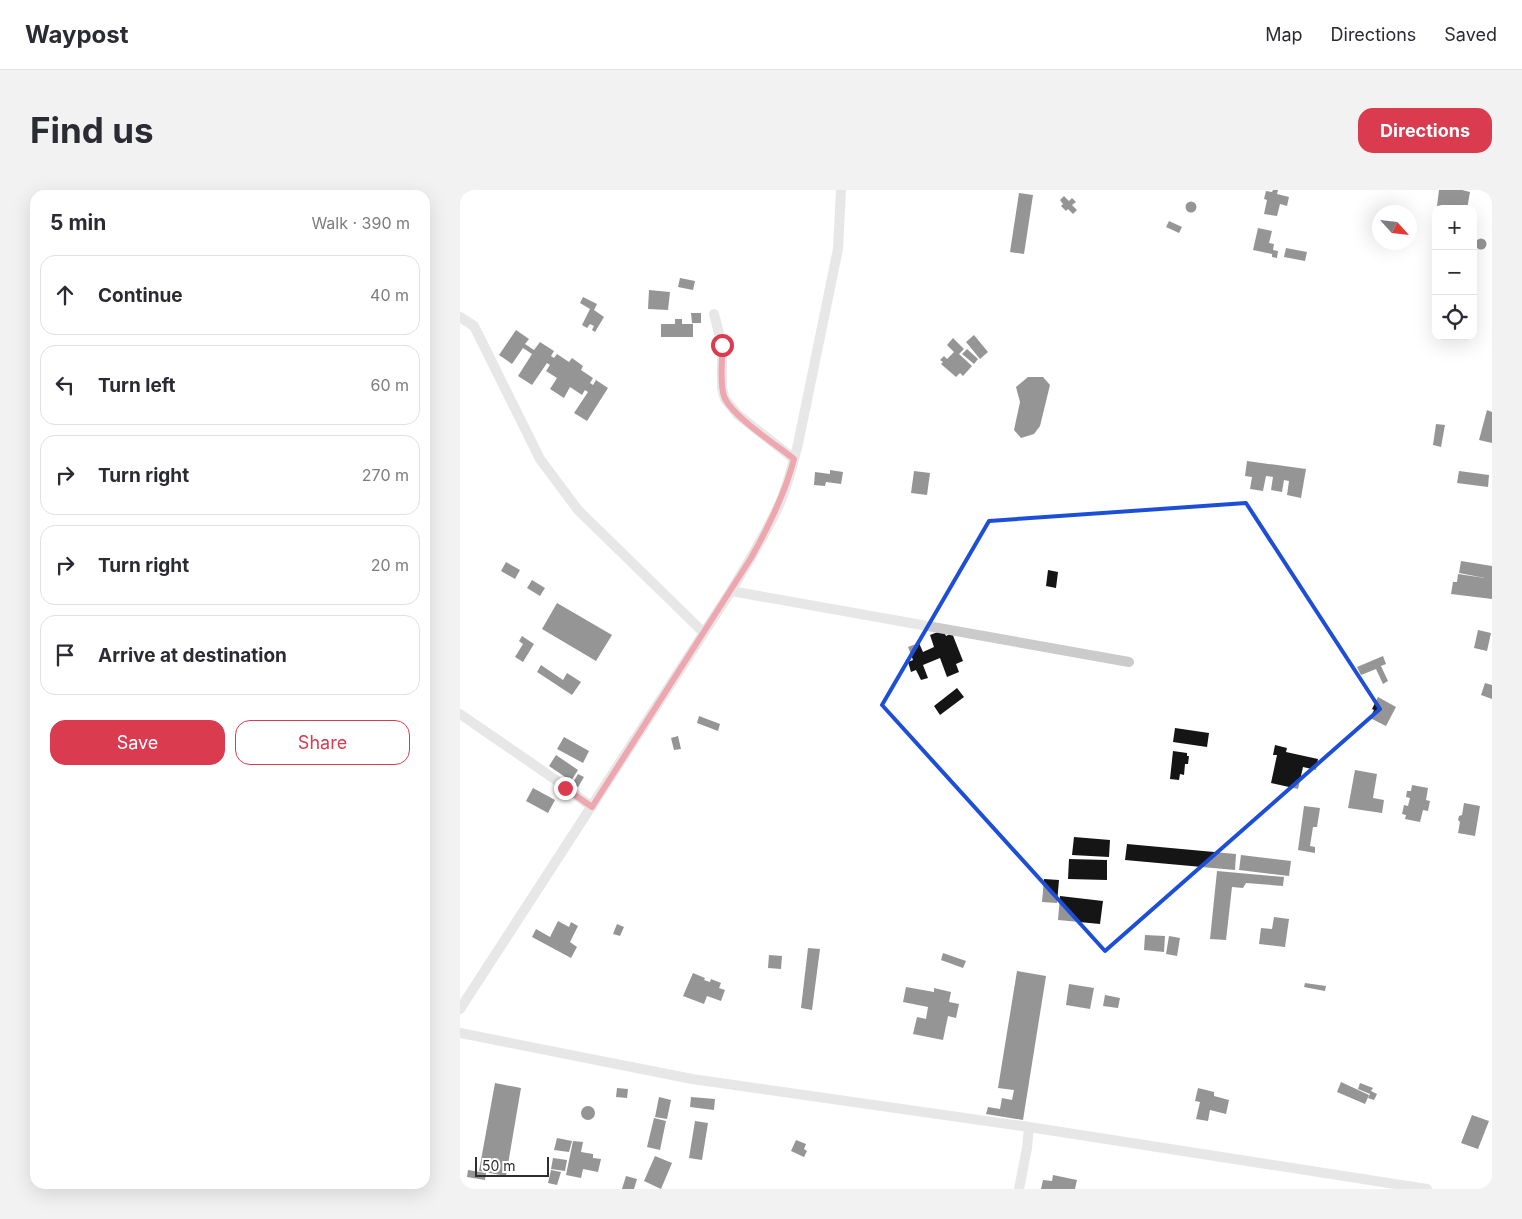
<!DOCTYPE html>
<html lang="en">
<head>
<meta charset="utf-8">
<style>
	body { margin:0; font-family:Inter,sans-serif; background:#f2f2f3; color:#2b2b33 }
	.controls { position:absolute; right:15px; top:15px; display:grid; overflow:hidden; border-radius:10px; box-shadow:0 5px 20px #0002 }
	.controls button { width:45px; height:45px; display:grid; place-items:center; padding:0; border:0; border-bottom:1px solid #e1e1e2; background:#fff; color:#2b2b33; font:25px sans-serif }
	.compass { position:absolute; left:912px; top:15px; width:45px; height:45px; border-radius:50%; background:#fff; box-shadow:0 5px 20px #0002; rotate:117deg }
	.scale { position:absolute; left:15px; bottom:12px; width:74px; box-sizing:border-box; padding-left:5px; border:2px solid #2e2e2e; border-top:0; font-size:14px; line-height:18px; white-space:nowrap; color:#2e2e2e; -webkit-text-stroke:4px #fff; paint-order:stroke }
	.stop { position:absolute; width:15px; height:15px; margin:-11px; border:4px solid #da3b4e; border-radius:50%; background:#fff }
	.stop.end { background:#da3b4e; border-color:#fff; box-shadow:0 1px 5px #0008 }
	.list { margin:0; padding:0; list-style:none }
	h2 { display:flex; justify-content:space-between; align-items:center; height:65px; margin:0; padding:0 20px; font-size:21px }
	h2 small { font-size:16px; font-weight:400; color:#7c7c81 }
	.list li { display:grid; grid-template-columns:32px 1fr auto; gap:15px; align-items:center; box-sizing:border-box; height:80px; margin:0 10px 10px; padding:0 10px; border:1px solid #e1e1e2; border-radius:15px }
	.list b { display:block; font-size:19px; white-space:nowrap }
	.list em { font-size:16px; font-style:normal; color:#7c7c81 }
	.actions { display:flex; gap:10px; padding:15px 20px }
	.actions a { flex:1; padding:11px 0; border:1px solid #da3b4e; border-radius:15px; text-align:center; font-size:18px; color:#da3b4e }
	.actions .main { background:#da3b4e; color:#fff }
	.icon { flex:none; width:28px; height:28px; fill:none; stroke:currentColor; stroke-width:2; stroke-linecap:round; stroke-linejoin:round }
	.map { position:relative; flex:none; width:1032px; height:999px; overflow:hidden; border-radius:15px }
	header { display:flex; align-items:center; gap:30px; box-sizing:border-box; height:70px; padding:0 25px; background:#fff; border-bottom:1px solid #e1e1e2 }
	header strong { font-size:24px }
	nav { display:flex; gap:28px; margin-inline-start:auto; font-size:18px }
	.intro { display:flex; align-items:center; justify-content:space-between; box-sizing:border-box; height:120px; padding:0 30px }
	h1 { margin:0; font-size:35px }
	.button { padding:12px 22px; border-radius:15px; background:#da3b4e; color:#fff; font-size:18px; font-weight:700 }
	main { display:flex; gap:30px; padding:0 30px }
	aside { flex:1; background:#fff; border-radius:15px; box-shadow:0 5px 20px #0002 }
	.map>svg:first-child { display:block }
	.building { fill:#151515 }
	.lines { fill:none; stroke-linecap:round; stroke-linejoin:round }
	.minor { stroke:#cbcbcb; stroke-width:10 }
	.route { stroke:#da3b4e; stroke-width:6 }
	.marked { fill:none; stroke:#1d4ed8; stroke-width:4; stroke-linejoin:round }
</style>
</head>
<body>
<header>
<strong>Waypost</strong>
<nav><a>Map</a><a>Directions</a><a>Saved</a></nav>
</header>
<div class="intro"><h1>Find us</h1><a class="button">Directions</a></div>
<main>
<aside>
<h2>5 min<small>Walk · 390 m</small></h2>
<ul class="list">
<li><svg class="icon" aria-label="ahead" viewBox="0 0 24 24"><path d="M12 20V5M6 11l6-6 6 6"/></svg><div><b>Continue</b></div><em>40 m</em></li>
<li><svg class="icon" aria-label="left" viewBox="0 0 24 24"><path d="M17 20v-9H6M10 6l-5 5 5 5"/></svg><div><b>Turn left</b></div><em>60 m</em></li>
<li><svg class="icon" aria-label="right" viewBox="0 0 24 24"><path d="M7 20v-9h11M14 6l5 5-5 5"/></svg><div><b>Turn right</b></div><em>270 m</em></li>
<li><svg class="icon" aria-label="right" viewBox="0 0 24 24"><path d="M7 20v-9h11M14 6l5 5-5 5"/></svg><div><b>Turn right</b></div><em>20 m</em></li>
<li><svg class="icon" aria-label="arrive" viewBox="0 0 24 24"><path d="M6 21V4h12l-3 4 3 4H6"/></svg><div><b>Arrive at destination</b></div></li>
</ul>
<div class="actions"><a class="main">Save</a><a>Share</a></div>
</aside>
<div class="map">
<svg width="1032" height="999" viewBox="0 0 1032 999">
	<rect width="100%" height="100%" fill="#fff"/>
	<path class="building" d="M813,0H818L817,4L829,7L827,16L820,14L817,26L804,24L807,10L804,9L806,1L812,2Z
		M979,0H1002L1010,2L1007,19L977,16Z
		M559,3L573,5L564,64L550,62Z
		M604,6L609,11L612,8L616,12L612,15L617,20L613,24L608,19L606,21L601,16L603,14L600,10Z
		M725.5 17a5.5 5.5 0 1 1 11 0a5.5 5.5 0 1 1-11 0Z
		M709,31L722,37L719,43L706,37Z
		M798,38L812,41L809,53L814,54L813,60L818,61L817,68L812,67V64L793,60Z
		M1015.5 54a5.5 5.5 0 1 1 11 0a5.5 5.5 0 1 1-11 0Z
		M826,58L847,62L845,71L824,67Z
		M220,88L235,91L233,100L218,97Z
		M189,100L210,102L208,120L188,119Z
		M123,107L137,114L134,120L144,127L135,142L132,140L134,136L130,134L127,138L122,135L130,119L120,113Z
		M231,123H241V133H232Z
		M215,129H222V134H233V147H201V134H215Z
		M56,140L69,149L65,154L74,160L80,152L94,161L91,166L94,168L97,164L109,172L112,168L123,176L121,180L133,188L130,193L133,195L136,190L148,198L127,231L114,223L128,202L125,200L122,205L110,197L104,208L90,199L97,188L86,181L90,175L87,173L72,195L58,186L72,164L63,158L52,174L39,165Z
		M514,145L528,162L520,169L506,152Z
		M493,148L504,159L499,164L512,176L503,186L500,183L496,187L481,174L483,172L480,170L484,166L487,169L494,162L487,155Z
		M507,159L518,169L514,174L502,164Z
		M568,187H583L590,195L580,236L574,244L561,248L554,240L560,212L556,197Z
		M1027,220L1032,222V253L1019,250Z
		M976,234L985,235L981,257L973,255Z
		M787,271L846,279L841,308L827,305L829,291L824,290L822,302L811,300L813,287L806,286L803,301L790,299L792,287L785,286Z
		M370,280L383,282L381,294L366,292L365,296L354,295L355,282L370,284Z
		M454,281L470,283L467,305L451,303Z
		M999,281L1029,285L1028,297L997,293Z
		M1001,371L1032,376V409L991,404L993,392H997L998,384L1025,388L999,383Z
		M46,372L60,380L55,389L41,381Z
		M588,380L598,382L596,398L586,396Z
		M72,390L85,398L80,406L67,398Z
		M97,413L152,445L136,471L82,439Z
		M483,440L486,446L492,443L503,471L496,474L499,482L487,487L480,468L463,475L468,488L461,490L456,480L451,482L448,472L453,470L448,457L459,453L463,462L474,457L470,445Z
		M1018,440L1031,443L1027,461L1014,458Z
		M62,446L74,454L63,472L55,467L63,454L59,451Z
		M923,466L926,474L921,476L928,491L923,494L916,479L901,485L897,477Z
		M81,475L103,490L107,483L121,492L112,505L77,482Z
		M1025,493L1032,495V509L1021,505Z
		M497,498L504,507L480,525L474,516Z
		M918,507L936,517L926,536L910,528L914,520L912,519Z
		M239,526L260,534L258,541L237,533Z
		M715,538L749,543L747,557L713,552Z
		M218,546L221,559L214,560L211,548Z
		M104,547L129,561L123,573L97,559Z
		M815,555L827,558L826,562L858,569L856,580L843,577L838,599L811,593L817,565H813Z
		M713,561L727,563V566H729L728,574H725L724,585L720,584L719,590L710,589Z
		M96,565L118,580L111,591L89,576Z
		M895,580L917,584L913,608L924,610L922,623L888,618Z
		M118,584L124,587L118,597L112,594Z
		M952,595L968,598L966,610L970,611L968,621L963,620L960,632L945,629L946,625L942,624L944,615L948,616L950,608L946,607L947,601H951Z
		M73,598L95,610L88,623L66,611Z
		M1004,613L1020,616L1015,646L998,643L1000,632L998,630L999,626L1002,625Z
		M844,616L860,618L857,637H853L850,656L855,657V663L838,660Z
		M614,647L650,650L649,667L612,665Z
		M667,654L776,664L775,680L665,670Z
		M781,665L831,671L829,686L779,680Z
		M609,669L647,670V690L608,689Z
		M757,681L824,687L823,696L786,693L783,698L772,697L766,750L750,749Z
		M584,689L599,690L597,713L582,712Z
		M600,706L643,711L640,734L598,730Z
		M814,727L829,729L825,757L799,754L801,738L812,739Z
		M98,731L109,737L111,732L118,736L110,752L117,757L111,768L72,747L76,739L90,747Z
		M157,734L164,737L160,746L153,744Z
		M685,745L705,746L704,762L684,760Z
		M709,746L720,748L717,766L706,764Z
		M348,758L360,759L352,820L341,818Z
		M483,763L506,771L503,778L481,770Z
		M309,765L322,766L321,779L308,778Z
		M557,781L586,786L563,930L526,924L528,917L540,919L542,908L552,910L554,900L538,898Z
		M233,783L245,788L244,790L250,792L251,789L261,793L259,798L265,800L261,811L247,806L244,814L223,806Z
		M845,793L866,796L865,801L844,797Z
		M609,794L634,798L630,819L606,815Z
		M446,797L474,802V798L491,802L489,812L499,814L496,828L488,826L483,850L453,844L457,827L466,829L468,817L443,812Z
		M645,805L660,808L658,818L643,816Z
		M881,892L909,905L905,914L877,902Z
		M35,893L61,898L46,986L19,981Z
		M900,893L913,898L911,901L917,904L914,910L908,908L910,904L898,899Z
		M157,898L168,899L167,908L156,907Z
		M738,898L754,902V906L769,910L766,924L750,920L748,931L736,929L740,912L735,911Z
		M199,907L211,910L207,929L195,927Z
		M231,907L255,909L254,920L230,917Z
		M121 923a7 7 0 1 1 14 0a7 7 0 1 1-14 0Z
		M1012,925L1029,931L1018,959L1001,953Z
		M194,928L206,931L200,960L187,957Z
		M235,931L248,933L242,970L229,968Z
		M97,948L112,951L109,962L94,960Z
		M336,950L346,954L344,959L347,961L344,967L331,961Z
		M113,951L123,952L121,962L133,964V968L141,969L138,982L123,979L121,988L106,985Z
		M195,966L212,973L201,999L184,991Z
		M93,968L107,970L105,981L91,979Z
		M8,980L26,983L25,990L7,987Z
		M91,980L101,982L97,995L88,993Z
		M593,985L617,990L615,999H581L583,990L592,991Z
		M166,986L177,989L174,999H162Z"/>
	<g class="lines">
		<path class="minor" d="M254,124L262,155V198L265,209L277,224L334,269
			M0,127L14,136L80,269L118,320L244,443
			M271,401L669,472
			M0,524L93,588L132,617
			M0,819L271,401C288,372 306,344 320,313C328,294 333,274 338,254L378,59L381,0
			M0,843L232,889L569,937L967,999
			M559,999L567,958L569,937"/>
	</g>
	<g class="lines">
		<path class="route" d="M105,598L132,617L291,368C309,336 325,304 334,269C318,256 270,225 264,206C259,191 263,172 262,155"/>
	</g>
	<path d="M0 0H1032V999H0ZM786,313L920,519L645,761L422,515L529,331Z" fill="#fff" fill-opacity=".55" fill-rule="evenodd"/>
	<path class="marked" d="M786,313L920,519L645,761L422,515L529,331Z"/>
</svg>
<div class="controls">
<button>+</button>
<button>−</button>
<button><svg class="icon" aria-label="locate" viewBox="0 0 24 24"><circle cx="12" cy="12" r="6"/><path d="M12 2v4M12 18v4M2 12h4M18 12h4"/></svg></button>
</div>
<svg class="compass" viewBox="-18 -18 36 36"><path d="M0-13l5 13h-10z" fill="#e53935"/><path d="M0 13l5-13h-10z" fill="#7c7c81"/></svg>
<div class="scale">50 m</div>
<div class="stop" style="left:262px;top:155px"></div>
<div class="stop end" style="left:105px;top:598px"></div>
</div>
</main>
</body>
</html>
